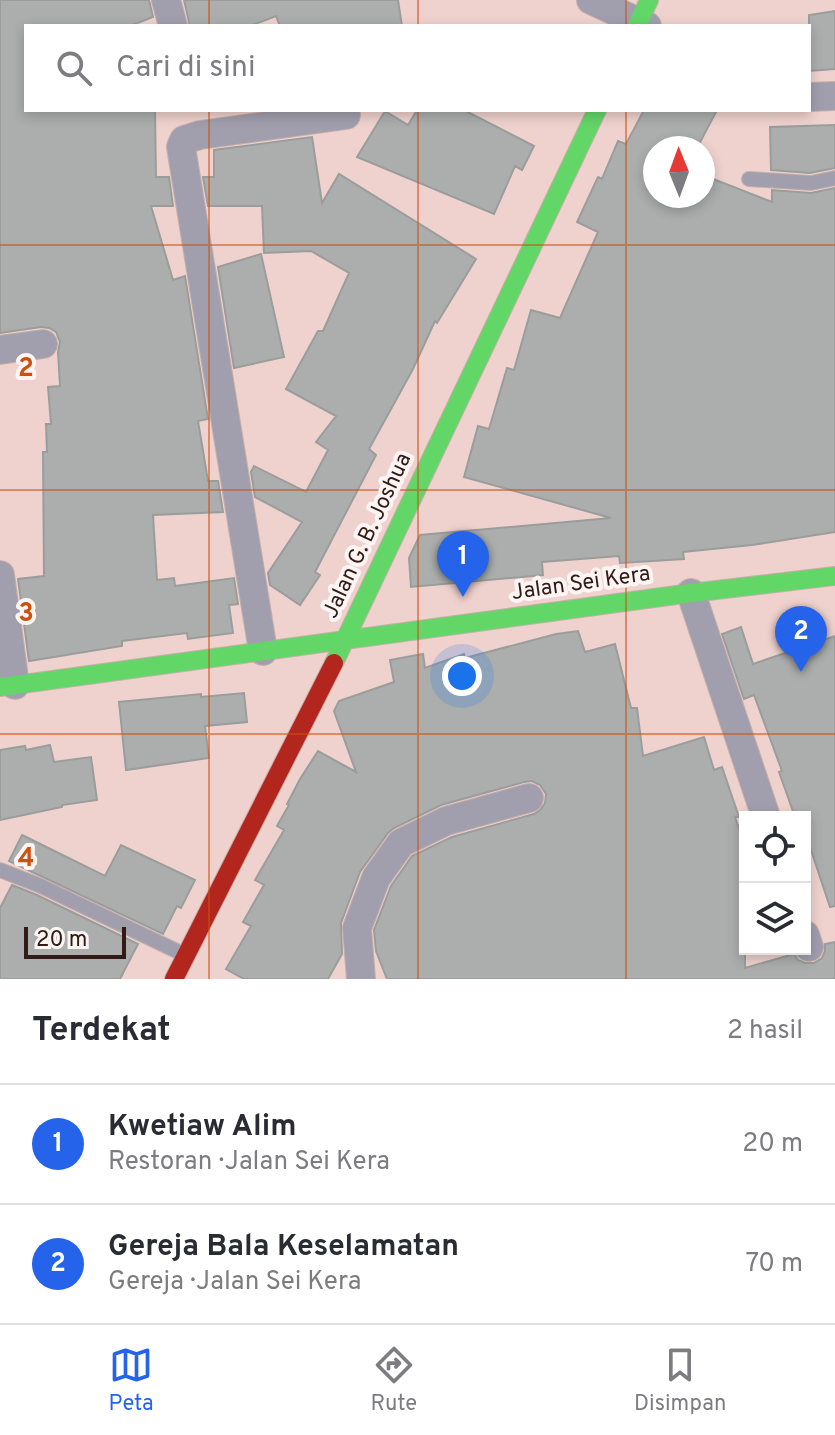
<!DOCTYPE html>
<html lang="id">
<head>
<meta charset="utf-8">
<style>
	body { margin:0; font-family:Overpass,sans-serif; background:#f7f7f7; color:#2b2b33 }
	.controls { position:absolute; right:24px; bottom:24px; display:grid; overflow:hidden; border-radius:0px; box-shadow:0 4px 12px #0003 }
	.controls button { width:72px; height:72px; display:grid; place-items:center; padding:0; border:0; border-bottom:2px solid #e1e1e2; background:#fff; color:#2b2b33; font:40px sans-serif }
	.compass { position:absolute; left:643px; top:136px; width:72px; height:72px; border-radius:50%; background:#fff; box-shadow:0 4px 12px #0003; rotate:359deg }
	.scale { position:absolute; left:24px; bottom:20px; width:102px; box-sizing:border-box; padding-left:8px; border:4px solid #321b17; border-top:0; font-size:22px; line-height:28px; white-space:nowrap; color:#321b17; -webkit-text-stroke:6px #fcf5f4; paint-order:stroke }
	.you { position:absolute; left:462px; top:676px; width:28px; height:28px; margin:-20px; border:6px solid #fff; border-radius:50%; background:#1a73e8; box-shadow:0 0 0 12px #1a73e833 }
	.badge { display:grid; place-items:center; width:52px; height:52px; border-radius:50%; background:#2563eb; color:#fff; font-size:26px; font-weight:700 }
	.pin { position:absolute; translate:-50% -66px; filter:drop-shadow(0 2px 4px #0008) }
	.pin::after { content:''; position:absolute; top:42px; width:28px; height:24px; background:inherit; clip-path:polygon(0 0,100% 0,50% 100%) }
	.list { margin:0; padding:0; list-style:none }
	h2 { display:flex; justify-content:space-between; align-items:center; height:104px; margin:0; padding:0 32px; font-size:34px }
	h2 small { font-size:26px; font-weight:400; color:#7c7c81 }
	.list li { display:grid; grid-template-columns:52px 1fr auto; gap:24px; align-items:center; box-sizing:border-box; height:120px; padding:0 32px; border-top:2px solid #e1e1e2 }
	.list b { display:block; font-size:30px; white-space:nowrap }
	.list p { margin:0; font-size:26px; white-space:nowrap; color:#7c7c81 }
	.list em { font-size:26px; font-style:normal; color:#7c7c81 }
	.icon { flex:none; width:44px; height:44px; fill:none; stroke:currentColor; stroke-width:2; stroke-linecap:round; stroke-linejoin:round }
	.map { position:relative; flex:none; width:835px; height:979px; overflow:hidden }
	.search { position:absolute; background:#fff; box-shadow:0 4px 12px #0003; left:24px; right:24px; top:24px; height:88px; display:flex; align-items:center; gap:20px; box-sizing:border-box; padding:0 28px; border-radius:0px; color:#7c7c81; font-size:30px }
	.sheet { height:344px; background:#fff }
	nav { display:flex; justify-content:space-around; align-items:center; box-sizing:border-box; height:112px; border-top:2px solid #e1e1e2; background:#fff; font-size:22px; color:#7c7c81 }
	nav a { display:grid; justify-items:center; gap:4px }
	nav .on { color:#2563eb }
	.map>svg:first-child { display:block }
	.building { fill:#acaeae; stroke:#9b9d9d; stroke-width:2 }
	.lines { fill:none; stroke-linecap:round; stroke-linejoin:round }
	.lane-casing { stroke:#c7afab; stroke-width:16 }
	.street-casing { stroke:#c7afab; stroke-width:30 }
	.fast-casing { stroke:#c7afab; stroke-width:20 }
	.jam-casing { stroke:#c7afab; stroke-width:20 }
	.lane { stroke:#a19fae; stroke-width:14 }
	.street { stroke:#a19fae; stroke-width:28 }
	.fast { stroke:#63d668; stroke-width:18 }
	.jam { stroke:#b3261e; stroke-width:18 }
	.grid { fill:none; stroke:#cd500e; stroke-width:2; stroke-opacity:0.55 }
	.labels { text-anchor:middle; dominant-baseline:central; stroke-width:8; stroke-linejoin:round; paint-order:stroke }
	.street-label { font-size:22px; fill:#321b17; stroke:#fcf5f4 }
	.grid-label { font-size:26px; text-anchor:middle; font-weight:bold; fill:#cd500e; stroke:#fcf5f4; stroke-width:8; stroke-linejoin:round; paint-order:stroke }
</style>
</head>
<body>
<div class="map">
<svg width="835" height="979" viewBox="0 0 835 979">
	<rect width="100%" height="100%" fill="#efd2cd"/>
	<path class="building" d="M0,0H149L153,17L130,26H26V110H155L156,177H169L173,206H151L173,280L185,276L208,419L198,421L208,481H218L223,512L153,515L157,580L174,578L175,586L234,578L238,604L229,605L233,633L188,639L187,633L122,641V646L29,661L18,579L44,576L43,452H47L46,424H51L48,387L60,386L58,352L60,342L56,332L49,328L41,327L0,333Z
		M184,0H398L402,26H280L276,16L250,26H190Z
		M835,11V69L809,71V15Z
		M417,110H464L534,146L522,170L515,166L494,214L357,157L385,111L408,125Z
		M644,110H717L697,148H655V196H703V175L772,202V190L811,193L835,188V532L752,545L683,552L684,559L620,563L619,556L542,562L543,575L411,587L409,558L420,535L611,518L464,477L478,426L489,429L507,368L514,370L531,310L560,318L598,232L577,222L598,177L602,179L618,141L626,144Z
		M835,125V168L810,173L771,170L770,127Z
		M312,137L322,203L339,174L476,259L437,323L435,321L413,369L369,449L376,455L315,572L320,575L300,605L270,585L268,573L302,522L255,497L251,472L254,466L306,492L328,450L316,442L336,416L286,389L318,331H323L349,273L311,251L264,253L262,206H208L203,177H214V150Z
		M261,254L284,357L234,368L218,267Z
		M741,627L753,664L835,636V906L830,907L805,832V817H795L779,772L782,771L754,695L744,699L722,634Z
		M578,631L585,652L615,644L631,708H637L643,756L704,737L714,770L722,767L739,817H735L745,846V968L794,954L798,960L805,963H814L822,958L825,951V944L835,942V979H387L376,951L374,930L391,886L412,856L452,837L534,814L540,810L545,803L546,794L540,785L532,781L524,782L441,805L394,828L388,833L360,872L341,923L342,954L328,979H244L226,969L251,926L243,922L264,885L255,880L284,830L277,826L289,805L287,804L300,779L318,751L356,772L334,711L339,701L394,682L390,660L423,654L425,668L464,654L465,658L556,634Z
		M244,693L247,722L205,726L209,758L126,770L119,702L201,694V697Z
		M50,745L54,762L91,757L97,800L62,805V807L0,820V750L25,746L26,750Z
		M22,835L105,876L121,845L195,880L181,908L177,906L163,934L9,861Z
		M12,885L37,895L138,944L120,979H0V908Z"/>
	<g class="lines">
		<defs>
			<path id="lane" d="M749,179L811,183L835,178
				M0,870L41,886L185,955"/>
			<path id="street" d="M166,0L173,26
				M591,0L647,26
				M809,97L835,96
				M0,350L43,344
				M0,575L15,685
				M691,593L766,817
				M263,651L181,147L184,140L200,135L346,115
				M805,935L809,947
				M361,979L357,928L376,878L401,843L446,821L529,798"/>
			<path id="fast" d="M637,26L649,0
				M334,663L597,110
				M0,687L691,593L835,576"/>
			<path id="jam" d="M174,979L334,663"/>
		</defs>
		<use href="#lane" class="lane-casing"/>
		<use href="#street" class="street-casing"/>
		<use href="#fast" class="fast-casing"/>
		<use href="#jam" class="jam-casing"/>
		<use href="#lane" class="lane"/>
		<use href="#street" class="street"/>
		<use href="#fast" class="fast"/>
		<use href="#jam" class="jam"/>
	</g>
	<path class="grid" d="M209,0V26M418,0V26M626,0V26M209,110V979M418,110V979M626,110V979M0,245H835M0,490H835M0,734H835"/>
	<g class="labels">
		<g class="street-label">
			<text transform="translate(368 536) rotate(-65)">Jalan G. B. Joshua</text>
			<text transform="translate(581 584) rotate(-8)">Jalan Sei Kera</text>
		</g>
	</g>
	<g class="grid-label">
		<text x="26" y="376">2</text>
		<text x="26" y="621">3</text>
		<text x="26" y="866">4</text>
	</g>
</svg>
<div class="controls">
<button><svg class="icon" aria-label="locate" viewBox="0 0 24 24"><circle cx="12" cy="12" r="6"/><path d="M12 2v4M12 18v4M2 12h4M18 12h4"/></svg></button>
<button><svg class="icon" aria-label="layers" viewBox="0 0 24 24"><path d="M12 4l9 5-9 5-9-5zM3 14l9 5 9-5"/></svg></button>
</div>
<svg class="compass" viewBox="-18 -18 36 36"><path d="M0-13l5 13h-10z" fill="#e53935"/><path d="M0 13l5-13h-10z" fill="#7c7c81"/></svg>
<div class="scale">20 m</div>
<div class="you"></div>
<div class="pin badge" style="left:463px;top:597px">1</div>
<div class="pin badge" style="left:801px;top:672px">2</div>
<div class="search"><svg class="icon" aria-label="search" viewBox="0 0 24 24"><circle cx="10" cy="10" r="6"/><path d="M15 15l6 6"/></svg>Cari di sini</div>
</div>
<section class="sheet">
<h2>Terdekat<small>2 hasil</small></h2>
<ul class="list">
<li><span class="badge">1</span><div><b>Kwetiaw Alim</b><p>Restoran · Jalan Sei Kera</p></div><em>20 m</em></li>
<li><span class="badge">2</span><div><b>Gereja Bala Keselamatan</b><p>Gereja · Jalan Sei Kera</p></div><em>70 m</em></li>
</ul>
</section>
<nav>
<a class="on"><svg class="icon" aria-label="map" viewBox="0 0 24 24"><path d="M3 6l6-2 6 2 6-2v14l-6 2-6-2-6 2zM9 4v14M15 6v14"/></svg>Peta</a>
<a><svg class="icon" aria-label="directions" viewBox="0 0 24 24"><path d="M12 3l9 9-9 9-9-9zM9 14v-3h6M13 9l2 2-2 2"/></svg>Rute</a>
<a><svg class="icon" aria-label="saved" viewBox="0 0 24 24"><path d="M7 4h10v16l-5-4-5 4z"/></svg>Disimpan</a>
</nav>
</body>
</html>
